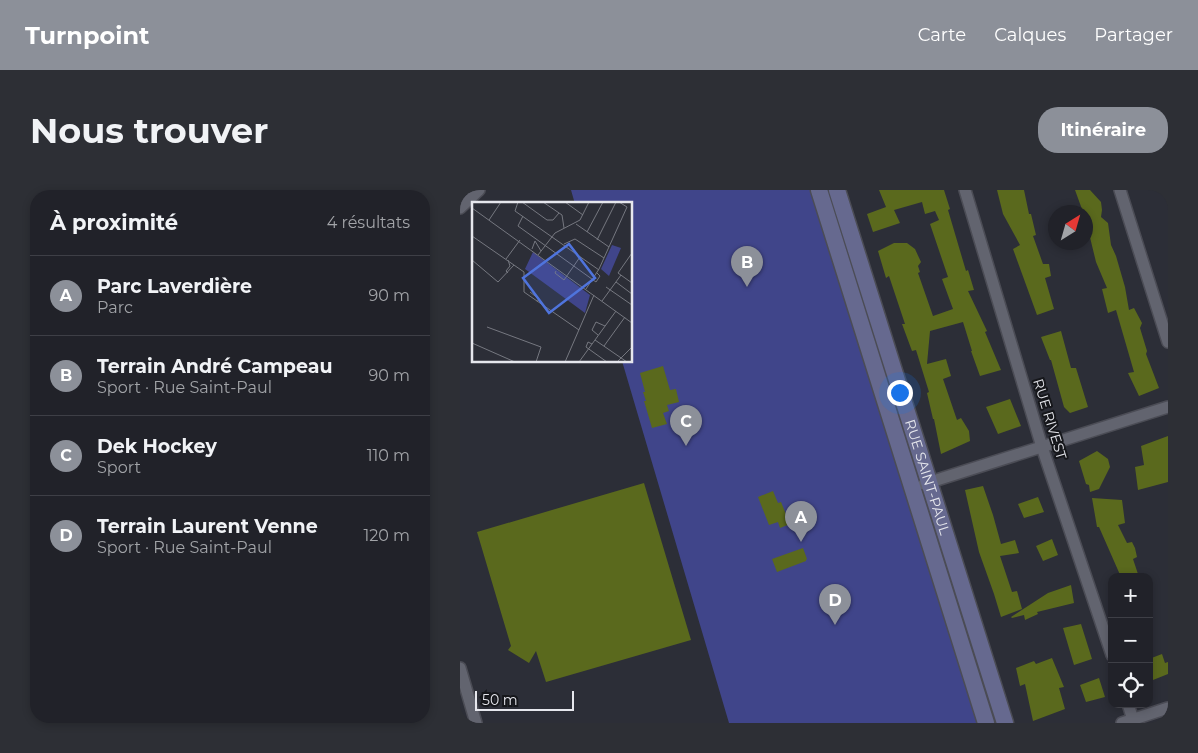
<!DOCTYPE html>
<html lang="fr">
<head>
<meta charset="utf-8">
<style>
	body { margin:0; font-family:Montserrat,sans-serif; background:#2d2f35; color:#f1f3f6 }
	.controls { position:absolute; right:15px; bottom:15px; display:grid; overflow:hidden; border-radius:10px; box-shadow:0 2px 8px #0003 }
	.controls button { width:45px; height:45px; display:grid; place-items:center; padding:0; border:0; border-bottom:1px solid #3e3f46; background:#212229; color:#f1f3f6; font:25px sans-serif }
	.compass { position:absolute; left:588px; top:15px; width:45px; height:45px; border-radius:50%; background:#212229; box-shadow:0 2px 8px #0003; rotate:37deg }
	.scale { position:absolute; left:15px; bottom:12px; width:99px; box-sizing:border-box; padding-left:5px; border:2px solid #e6e7ed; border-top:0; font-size:14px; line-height:18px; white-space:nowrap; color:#e6e7ed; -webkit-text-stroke:4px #16171b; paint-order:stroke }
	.you { position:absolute; left:439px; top:202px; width:18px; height:18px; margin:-12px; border:4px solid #fff; border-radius:50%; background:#1a73e8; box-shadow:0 0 0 8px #1a73e833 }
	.badge { display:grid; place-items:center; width:32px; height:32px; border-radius:50%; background:#8c9099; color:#fff; font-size:16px; font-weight:700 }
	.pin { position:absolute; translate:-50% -41px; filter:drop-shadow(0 1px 2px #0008) }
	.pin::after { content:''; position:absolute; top:26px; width:18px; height:15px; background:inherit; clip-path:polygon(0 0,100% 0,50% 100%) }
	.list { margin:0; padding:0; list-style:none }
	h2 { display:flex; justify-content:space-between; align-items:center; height:65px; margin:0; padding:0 20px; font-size:21px }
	h2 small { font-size:16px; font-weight:400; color:#a2a4a8 }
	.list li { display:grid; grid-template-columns:32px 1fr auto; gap:15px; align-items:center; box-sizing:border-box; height:80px; padding:0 20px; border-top:1px solid #3e3f46 }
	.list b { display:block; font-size:19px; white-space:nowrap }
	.list p { margin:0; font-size:16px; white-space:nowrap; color:#a2a4a8 }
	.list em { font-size:16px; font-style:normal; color:#a2a4a8 }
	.icon { flex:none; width:28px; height:28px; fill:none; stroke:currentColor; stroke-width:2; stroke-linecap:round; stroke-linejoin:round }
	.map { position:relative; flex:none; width:708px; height:533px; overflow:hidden; border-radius:20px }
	header { display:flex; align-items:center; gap:30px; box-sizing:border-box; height:70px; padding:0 25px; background:#8c9099; color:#fff }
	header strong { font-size:24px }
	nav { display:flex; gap:28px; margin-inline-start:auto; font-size:18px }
	.intro { display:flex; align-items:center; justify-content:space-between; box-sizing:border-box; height:120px; padding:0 30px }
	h1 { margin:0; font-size:35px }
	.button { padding:12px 22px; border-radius:20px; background:#8c9099; color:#fff; font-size:18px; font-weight:700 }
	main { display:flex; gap:30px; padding:0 30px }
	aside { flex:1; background:#212229; border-radius:20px; box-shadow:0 2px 8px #0003 }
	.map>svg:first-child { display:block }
	.green { fill:#40458a }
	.building { fill:#5a691d }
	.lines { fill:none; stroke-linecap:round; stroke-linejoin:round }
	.street-casing { stroke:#4b4c55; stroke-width:14 }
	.secondary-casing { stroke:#4b4c55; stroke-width:19 }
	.street { stroke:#62646f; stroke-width:11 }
	.secondary { stroke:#66698f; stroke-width:16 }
	.labels { text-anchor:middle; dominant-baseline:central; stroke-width:4; stroke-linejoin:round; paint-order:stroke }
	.street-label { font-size:14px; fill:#e6e7ed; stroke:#16171b }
	.inset-road { fill:none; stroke:#767880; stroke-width:1 }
	.view { fill:#4f74dd; fill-opacity:0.15; stroke:#4f74dd; stroke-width:2.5 }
	.inset-edge { fill:none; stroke:#e6e7ed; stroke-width:2.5 }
</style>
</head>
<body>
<header>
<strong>Turnpoint</strong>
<nav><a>Carte</a><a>Calques</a><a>Partager</a></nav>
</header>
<div class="intro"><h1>Nous trouver</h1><a class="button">Itinéraire</a></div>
<main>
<aside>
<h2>À proximité<small>4 résultats</small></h2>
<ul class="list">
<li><span class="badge">A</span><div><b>Parc Laverdière</b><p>Parc</p></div><em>90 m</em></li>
<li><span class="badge">B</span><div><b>Terrain André Campeau</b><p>Sport · Rue Saint-Paul</p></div><em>90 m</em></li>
<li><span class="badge">C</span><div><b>Dek Hockey</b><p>Sport</p></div><em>110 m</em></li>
<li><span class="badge">D</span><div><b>Terrain Laurent Venne</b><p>Sport · Rue Saint-Paul</p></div><em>120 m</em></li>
</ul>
</aside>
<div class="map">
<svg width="708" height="533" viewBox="0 0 708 533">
	<rect width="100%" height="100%" fill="#2c2e37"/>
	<path class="green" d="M111,0H354L523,533H269L162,171H171V14H115Z"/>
	<path class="building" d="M419,0H484L490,19L488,20L506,81L508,80L514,100L508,101L527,141L525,142L541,180L520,186L511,161H512L503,132L470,141L467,174L486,169L491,186L483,189L497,230L501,228L509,241L510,251L481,264L474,229H473L467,203L469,202L456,160L452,161L442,134H445L429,86L426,88L418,61L434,53H447L455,59L461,72L458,76L460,82L458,83L473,126L493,119L482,89L488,87L470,34L479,30L475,21L465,24L462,12L434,20L440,33L413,42L407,24L426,17Z
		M537,0H564L569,24H571L576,45L573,46L583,74H589L591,86L585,88L594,119L577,125L553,59L560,55L543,24Z
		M615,0H630L641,12L642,20L641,27L648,33L651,55L656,66L665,97L669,120L674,118L682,133L680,138L687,161L686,164L699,198L679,206L668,183L674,182L656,120L648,123L642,99L647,98L636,72L626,31V22H623Z
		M601,141L611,178H616L628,217L610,223L604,217L591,170H590L581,147Z
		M203,176L210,200L216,199L219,212L207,215L209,221L203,223L207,234L192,238L184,211H186L183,202H185L180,183Z
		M550,209L561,236L538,244L526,217Z
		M708,246V292L678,300L675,277L684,275L681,256Z
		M637,261L648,269L650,277L639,299L630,302L629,295L626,294L619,271Z
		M184,293L231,450L86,492L76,461L69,473L48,460L51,456L17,342Z
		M523,296L533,325L541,354L555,350L559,363L540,366L552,402L557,401L562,419L541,427L534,404L519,362L505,300Z
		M313,301L318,313L321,312L330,334L320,338L318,332L309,335L298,307Z
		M578,307L584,322L564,328L558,314Z
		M632,308L662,310L665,333L658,335L667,353L672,352L675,358L677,367L673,369L679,387H661L639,337H637Z
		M592,349L598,365L583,371L576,356Z
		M343,358L347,369L346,370V371L317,382L312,369Z
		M611,395L614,413L577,422L578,424L565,430L564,425L552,428L551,427L588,403Z
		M621,434L632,469L614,475L603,438Z
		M702,464L705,473L708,472V484L693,490L689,480V469Z
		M592,468L604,497L599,498L605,519L573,531L565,494L560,496L556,478L574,471L576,474Z
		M639,488L645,507L626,512L620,495Z"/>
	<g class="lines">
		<defs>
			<path id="street" d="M505,0L582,257L652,465
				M660,0L708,152
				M0,18L19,0
				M464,294L708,217
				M0,478L16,533
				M668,514L674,533
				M662,533L708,518"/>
			<g id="secondary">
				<path d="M359,0L526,533"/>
				<path id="s1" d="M377,0L545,533"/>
			</g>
		</defs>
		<use href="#street" class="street-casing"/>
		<use href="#secondary" class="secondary-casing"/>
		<use href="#street" class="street"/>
		<use href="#secondary" class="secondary"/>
	</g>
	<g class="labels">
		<g class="street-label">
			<text transform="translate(590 229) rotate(73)">RUE RIVEST</text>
			<text stroke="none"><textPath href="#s1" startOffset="301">RUE SAINT-PAUL</textPath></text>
		</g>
	</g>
	<g transform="translate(12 12)">
		<rect width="160" height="160" fill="#2c2e37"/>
		<path d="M140,43L149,46L137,74L129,67ZM61,50L118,93L113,111L53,67Z" fill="#40458a"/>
		<path class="inset-road" d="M46,0L43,9L127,68M50,0L75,18H81L87,11M71,0L90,13L92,26M93,0L111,13M0,6L160,121M51,14L46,24L124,80L128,74L125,71M17,18L29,0M104,22L137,45M115,30L131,0M0,34L52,70V90L107,128M125,38L144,0M92,42L103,37L132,56M60,47L63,39L69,49M160,51L146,71L160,81M66,53L83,31L108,18L117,0M34,57L48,38M0,58L26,80L42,63M36,58L38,64L34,69L36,71M84,69L83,71L92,78L108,55M144,80L160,92M134,85L160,103M114,87L127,67L155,5L147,0M58,90L67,97L65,100M130,99L149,73M15,125L69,145L64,160M126,133L120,128L124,120L133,124M123,138L155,160M0,141L43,160M120,142L116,140L114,145L135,160M132,144L153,115M93,160L122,93M107,160L144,109M145,160L160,145"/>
		<path class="view" d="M97,42L123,76L77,111L51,76Z"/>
		<rect width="160" height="160" class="inset-edge"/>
	</g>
</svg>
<div class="controls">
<button>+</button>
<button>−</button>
<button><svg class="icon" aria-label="locate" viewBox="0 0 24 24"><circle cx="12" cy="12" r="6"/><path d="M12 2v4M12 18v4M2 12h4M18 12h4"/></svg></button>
</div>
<svg class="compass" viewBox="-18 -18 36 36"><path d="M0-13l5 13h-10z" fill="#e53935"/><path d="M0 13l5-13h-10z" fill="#a2a4a8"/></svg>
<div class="scale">50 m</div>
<div class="you"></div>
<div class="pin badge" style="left:341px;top:352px">A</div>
<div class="pin badge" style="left:287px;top:97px">B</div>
<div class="pin badge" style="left:226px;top:256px">C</div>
<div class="pin badge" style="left:375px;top:435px">D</div>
</div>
</main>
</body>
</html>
